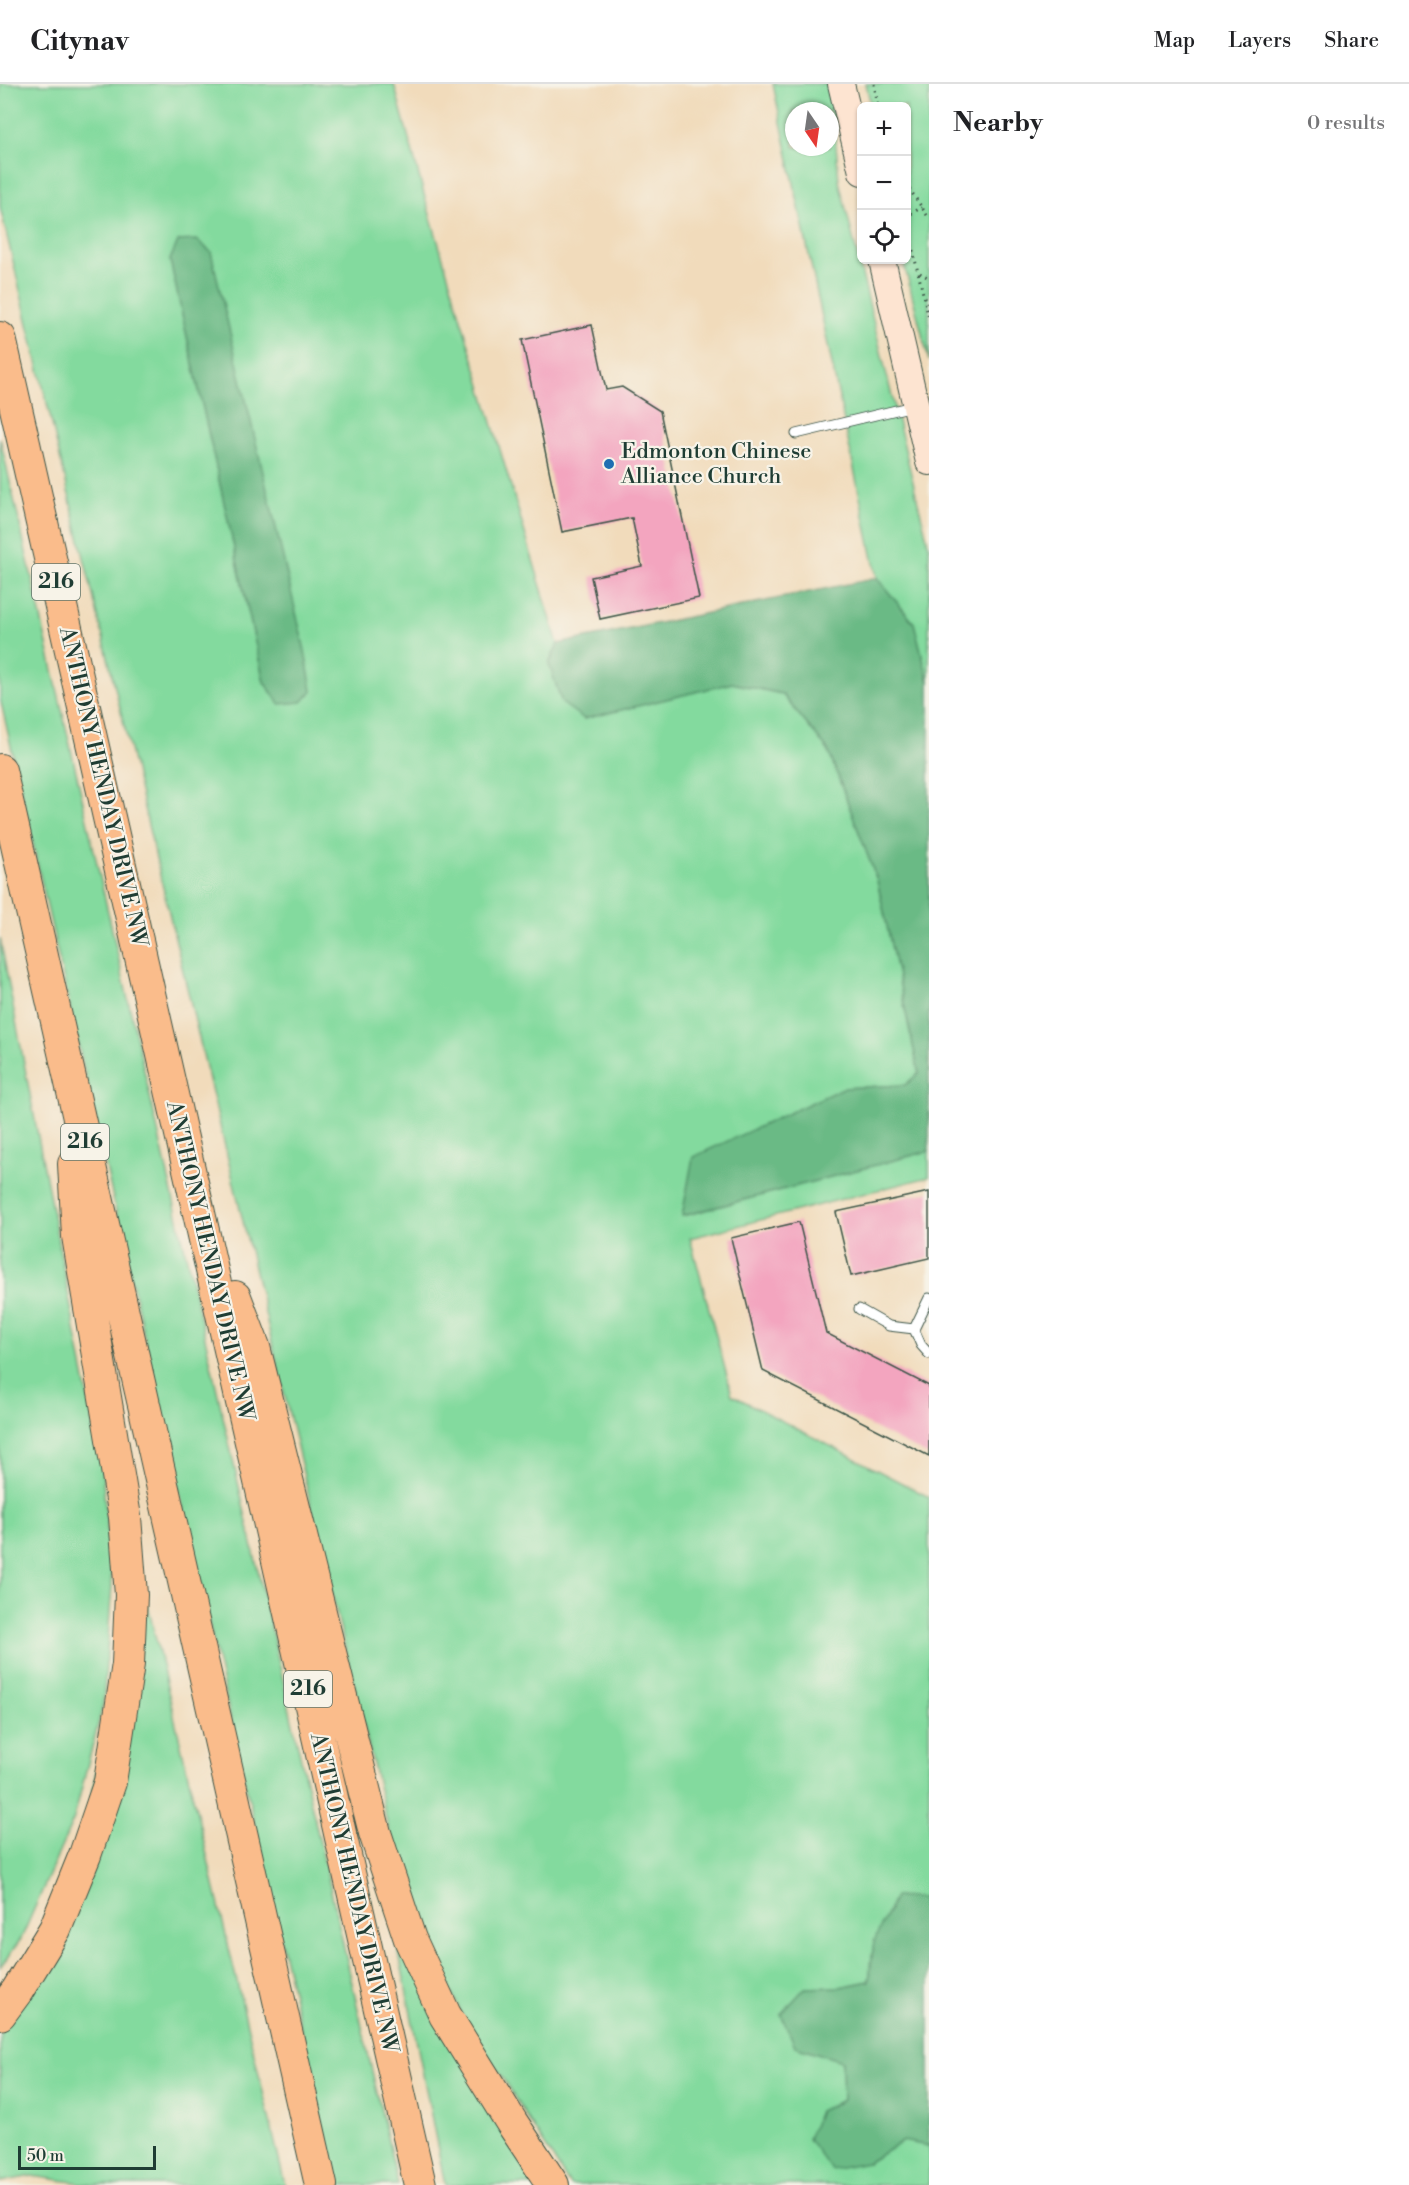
<!DOCTYPE html>
<html lang="en">
<head>
<meta charset="utf-8">
<style>
	body { margin:0; font-family:"Libre Bodoni",serif; background:#f6f6f6; color:#202124 }
	.controls { position:absolute; right:18px; top:18px; display:grid; overflow:hidden; border-radius:9px; box-shadow:0 2px 4px #0004 }
	.controls button { width:54px; height:54px; display:grid; place-items:center; padding:0; border:0; border-bottom:2px solid #e0e0e0; background:#fff; color:#202124; font:30px sans-serif }
	.compass { position:absolute; left:785px; top:18px; width:54px; height:54px; border-radius:50%; background:#fff; box-shadow:0 2px 4px #0004; rotate:167deg }
	.scale { position:absolute; left:18px; bottom:15px; width:138px; box-sizing:border-box; padding-left:6px; border:3px solid #1f3d34; border-top:0; font-size:16px; line-height:21px; white-space:nowrap; color:#1f3d34; -webkit-text-stroke:4px #f7f3e8; paint-order:stroke }
	.list { margin:0; padding:0; list-style:none }
	h2 { display:flex; justify-content:space-between; align-items:center; height:78px; margin:0; padding:0 24px; font-size:26px }
	h2 small { font-size:20px; font-weight:400; color:#757577 }
	.icon { flex:none; width:33px; height:33px; fill:none; stroke:currentColor; stroke-width:2; stroke-linecap:round; stroke-linejoin:round }
	.map { position:relative; flex:none; width:929px; height:2101px; overflow:hidden }
	header { display:flex; align-items:center; gap:36px; box-sizing:border-box; height:84px; padding:0 30px; background:#fff; border-bottom:2px solid #e0e0e0 }
	header strong { font-size:28px }
	nav { display:flex; gap:33px; margin-inline-start:auto; font-size:21px }
	main { display:flex }
	aside { flex:1; background:#fff }
	.map>svg:first-child { display:block }
	.green { fill:#83da9e; stroke:#518c69; stroke-width:1.5; fill-rule:evenodd }
	.forest { fill:#6aba85; stroke:#447c5c; stroke-width:1.5 }
	.building { fill:#f3a5bf }
	.lines { fill:none; stroke-linecap:round; stroke-linejoin:round }
	.lane-casing { stroke:#3e5548; stroke-width:11 }
	.secondary-casing { stroke:#3e5548; stroke-width:28 }
	.highway-casing { stroke:#3e5548; stroke-width:34 }
	.path { stroke:#3e5548; stroke-width:3; stroke-dasharray:1.5 4.5; stroke-linecap:butt }
	.lane { stroke:#fff; stroke-width:9 }
	.secondary { stroke:#fde4d1; stroke-width:26 }
	.highway { stroke:#fabc8b; stroke-width:32 }
	.poi-dot { fill:#1f6fb2; stroke:#f7f3e8; stroke-width:2 }
	.labels { text-anchor:middle; dominant-baseline:central; stroke-width:4.5; stroke-linejoin:round; paint-order:stroke }
	.shield { fill:#f7f3e8; stroke:#60746a; stroke-width:1.5 }
	.shield-label { font-size:21px; font-weight:bold; fill:#1f3d34 }
	.poi-label { font-size:22px; fill:#1f3d34; stroke:#f7f3e8; text-anchor:start }
	.street-label { font-size:22px; fill:#1f3d34; stroke:#f7f3e8 }
</style>
</head>
<body>
<header>
<strong>Citynav</strong>
<nav><a>Map</a><a>Layers</a><a>Share</a></nav>
</header>
<main>
<div class="map">
<svg width="929" height="2101" viewBox="0 0 929 2101">
	<rect width="100%" height="100%" fill="#f7f3e8"/>
	<filter id="ink" filterUnits="userSpaceOnUse"><feTurbulence type="fractalNoise" baseFrequency=".0167" numOctaves="2"/><feDisplacementMap in="SourceGraphic" scale="12" xChannelSelector="R" yChannelSelector="G"/><feConvolveMatrix kernelMatrix="1 2 1 2 8 2 1 2 1" color-interpolation-filters="sRGB"/></filter>
	<filter id="wash" filterUnits="userSpaceOnUse"><feTurbulence type="fractalNoise" baseFrequency=".008" numOctaves="4" result="noise"/><feDisplacementMap in="SourceGraphic" scale="24" xChannelSelector="R" yChannelSelector="G"/><feGaussianBlur stdDeviation="1.35" result="paint"/><feColorMatrix in="noise" values="0 0 0 0 0 0 0 0 0 0 0 0 0 0 0 0 0 1.4 0 .05"/><feComposite in="paint" operator="in"/></filter>
	<g filter="url(#wash)">
		<rect width="100%" height="100%" fill="#f1dbbb"/>
		<path class="green" d="M0,0H394L425,114L558,560L549,580L584,635L732,599L782,610L828,666L877,796L919,989L905,1001L843,1004L683,1132L929,1067V1093L690,1154L732,1311L929,1413V1829L922,1813L874,1857L869,1897L840,1903L805,1904L795,1962L842,1977L843,2016L819,2027L867,2079L903,2057L929,2062V2101H570L463,1932L436,1878L395,1772L0,123ZM179,157L280,620L264,598L170,176Z
			M773,0H831L839,97L929,463V599L914,539L877,494ZM794,27H830V63H794Z
			M866,0H929V277L903,176H906V22H871Z
			M0,354L398,2101H336L0,614Z
			M0,854L102,1386L112,1501L103,1621L74,1734L21,1855L0,1883Z
			M138,1480L285,2101H94L32,2092L0,2098V1943L66,1837Z
			M386,1804L536,2101H445Z"/>
		<path class="forest" d="M197,156L211,168L305,567L312,607L302,618L280,620L264,598L170,176L178,157Z
			M877,494L914,539L929,599V1067L682,1132L693,1073L843,1004L905,1001L919,989L877,796L828,666L782,610L732,599L584,635L562,619L549,580L558,560Z
			M895,1813H922L929,1829V2062L903,2057L867,2079L831,2086L808,2055L819,2027L843,2016L842,1977L795,1962L781,1930L805,1904L840,1903L869,1897L874,1857Z"/>
		<g id="blocks">
			<path class="building" d="M592,241L606,306L622,303L660,327L699,514L600,535L591,493L642,482L632,434L562,448L522,256Z
				M929,1108V1174L851,1192L836,1128Z
				M799,1138L826,1249L929,1302V1372L763,1287L731,1154Z"/>
		</g>
	</g>
	<g filter="url(#ink)">
		<use href="#blocks" fill-opacity="0" stroke="#3e5548" stroke-width="1.5"/>
		<g class="lines">
			<defs>
				<path id="lane" d="M796,350L913,322
					M929,1214L914,1245L921,1261L929,1270
					M859,1225L889,1242L914,1245"/>
				<path id="secondary" d="M841,0L862,88
					M882,176L929,378"/>
				<path id="highway" d="M0,254L420,2101
					M0,686L321,2101
					M235,1213L254,1263L375,1749L410,1855L445,1931L512,2039L553,2101
					M0,1930L17,1907L55,1845L85,1771L110,1698L128,1580L131,1511L125,1433L78,1152L74,1080"/>
			</defs>
			<use href="#lane" class="lane-casing"/>
			<use href="#secondary" class="secondary-casing"/>
			<use href="#highway" class="highway-casing"/>
			<path class="path" d="M874,0L878,22
				M906,100L929,134
				M906,133L922,123
				M906,137L929,235
				M920,189L929,194"/>
			<use href="#lane" class="lane"/>
			<use href="#secondary" class="secondary"/>
			<use href="#highway" class="highway"/>
		</g>
	</g>
	<circle class="poi-dot" cx="609" cy="380" r="6"/>
	<g class="labels">
		<g class="shield">
			<rect x="32" y="480" width="48" height="36" rx="4.5"/>
			<rect x="61" y="1040" width="48" height="36" rx="4.5"/>
			<rect x="284" y="1587" width="48" height="36" rx="4.5"/>
		</g>
		<g class="shield-label">
			<text x="56" y="498">216</text>
			<text x="85" y="1058">216</text>
			<text x="308" y="1605">216</text>
		</g>
		<g class="poi-label">
			<text x="621" y="367">Edmonton Chinese<tspan x="621" dy="25">Alliance Church</tspan></text>
		</g>
		<g class="street-label">
			<text transform="translate(103 703) rotate(77)">ANTHONY HENDAY DRIVE NW</text>
			<text transform="translate(210 1177) rotate(77)">ANTHONY HENDAY DRIVE NW</text>
			<text transform="translate(354 1809) rotate(77)">ANTHONY HENDAY DRIVE NW</text>
		</g>
	</g>
</svg>
<div class="controls">
<button>+</button>
<button>−</button>
<button><svg class="icon" aria-label="locate" viewBox="0 0 24 24"><circle cx="12" cy="12" r="6"/><path d="M12 2v4M12 18v4M2 12h4M18 12h4"/></svg></button>
</div>
<svg class="compass" viewBox="-18 -18 36 36"><path d="M0-13l5 13h-10z" fill="#e53935"/><path d="M0 13l5-13h-10z" fill="#757577"/></svg>
<div class="scale">50 m</div>
</div>
<aside>
<h2>Nearby<small>0 results</small></h2>
<ul class="list">
</ul>
</aside>
</main>
</body>
</html>
